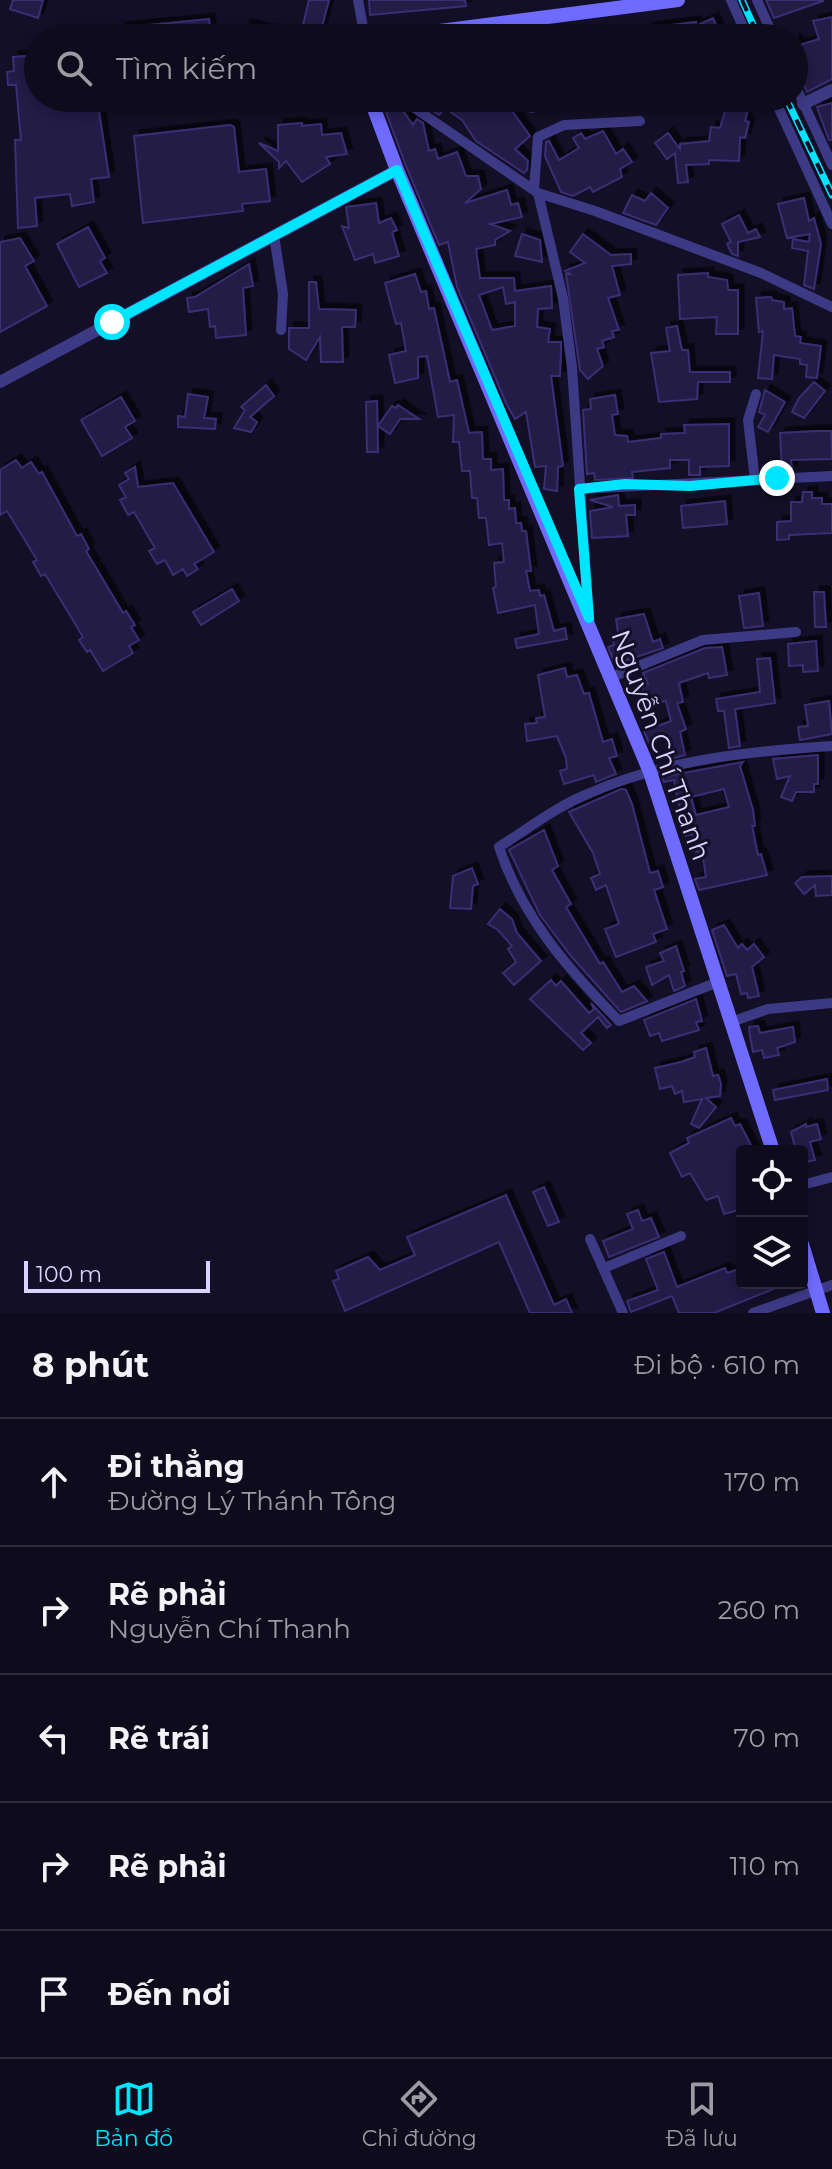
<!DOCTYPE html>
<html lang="vi">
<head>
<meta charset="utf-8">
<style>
	body { margin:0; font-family:Montserrat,sans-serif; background:#171425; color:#f1f3f6 }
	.controls { position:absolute; right:24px; bottom:24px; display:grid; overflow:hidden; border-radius:8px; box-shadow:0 4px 12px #0003 }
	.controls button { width:72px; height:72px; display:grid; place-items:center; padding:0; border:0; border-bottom:2px solid #2e2b3b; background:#0e0b1c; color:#f1f3f6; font:40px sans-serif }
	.scale { position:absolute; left:24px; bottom:20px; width:186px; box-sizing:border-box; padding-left:8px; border:4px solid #d9d4ff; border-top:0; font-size:22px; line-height:28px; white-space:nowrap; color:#d9d4ff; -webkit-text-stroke:6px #130f26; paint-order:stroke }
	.stop { position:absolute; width:24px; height:24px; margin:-18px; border:6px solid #00e5ff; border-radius:50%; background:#fff }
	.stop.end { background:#00e5ff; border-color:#fff; box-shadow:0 2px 8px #0008 }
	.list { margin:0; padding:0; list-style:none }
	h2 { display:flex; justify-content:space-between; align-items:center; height:104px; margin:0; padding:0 32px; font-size:34px }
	h2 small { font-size:26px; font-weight:400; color:#9b9ba3 }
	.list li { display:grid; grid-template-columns:52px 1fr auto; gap:24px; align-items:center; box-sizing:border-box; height:128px; padding:0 32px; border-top:2px solid #2e2b3b }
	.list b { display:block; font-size:30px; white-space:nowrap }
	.list p { margin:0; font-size:26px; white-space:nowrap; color:#9b9ba3 }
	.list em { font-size:26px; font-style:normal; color:#9b9ba3 }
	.icon { flex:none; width:44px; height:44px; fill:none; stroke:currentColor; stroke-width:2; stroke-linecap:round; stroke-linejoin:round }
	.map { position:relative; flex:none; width:832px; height:1313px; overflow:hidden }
	.search { position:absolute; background:#0e0b1c; box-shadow:0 4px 12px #0003; left:24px; right:24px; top:24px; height:88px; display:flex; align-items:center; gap:20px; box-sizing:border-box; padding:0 28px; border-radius:44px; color:#9b9ba3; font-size:30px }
	.sheet { height:744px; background:#0e0b1c }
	nav { display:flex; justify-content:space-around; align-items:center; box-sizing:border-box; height:112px; border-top:2px solid #2e2b3b; background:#0e0b1c; font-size:22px; color:#9b9ba3 }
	nav a { display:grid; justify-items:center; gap:4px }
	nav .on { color:#00e5ff }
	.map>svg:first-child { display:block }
	.building { fill:#241b47; stroke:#3b2d73; stroke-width:2; fill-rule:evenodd; filter:url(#shadow) }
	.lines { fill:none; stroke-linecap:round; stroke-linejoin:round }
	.minor { stroke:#3d3a85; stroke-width:10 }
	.tertiary { stroke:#3d3a85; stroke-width:12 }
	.secondary { stroke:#6f6bff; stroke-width:14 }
	.rail-casing { stroke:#00e5ff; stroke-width:7 }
	.rail { stroke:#130f26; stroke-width:4; stroke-dasharray:12; stroke-linecap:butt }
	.route { stroke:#00e5ff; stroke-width:10 }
	.labels { text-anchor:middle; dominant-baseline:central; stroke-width:6; stroke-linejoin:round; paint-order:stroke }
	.street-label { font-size:26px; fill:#d9d4ff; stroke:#130f26 }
</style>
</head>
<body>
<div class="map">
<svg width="832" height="1313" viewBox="0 0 832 1313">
	<defs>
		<filter id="shadow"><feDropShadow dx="5.5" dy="-5.5" stdDeviation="0" flood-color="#0009"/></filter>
	</defs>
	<rect width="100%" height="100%" fill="#130f26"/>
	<path class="building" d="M13,0H43L38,18L10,9Z
		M309,0H329L321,30L303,25Z
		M369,0H465L466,6L370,15Z
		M766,0H823V1L774,18Z
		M832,17V79L807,92L801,79L794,75V40L800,45L819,39L813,21Z
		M713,18L719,32L704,38H648L647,28L696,22V26Z
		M209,19L211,38H121L120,28Z
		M245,25L284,33V38H242Z
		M38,55V98H97L109,177L91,179L94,202L72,206L70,194L35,198L37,226L18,228L15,140H21L16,85H8L7,72L14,71L13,57Z
		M430,98H536L533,112L510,108L530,136L515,149L528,161L527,170L524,173L476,141L462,120L445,108L439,115L426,106Z
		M729,98H751L745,121L749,122L745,138L740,137L739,161L709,160V164L686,165L688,182L678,183L675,153L667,159L655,143L668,133L680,149V144L709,141L711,127L720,128Z
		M832,103V140H829L817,107Z
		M401,108L413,125L417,119L423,123L429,151L435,149L438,159L457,152L466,176H478L481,189L465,203L507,190L511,205L518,203L522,217L490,224L510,231L495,240V245L476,249L480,278H514L515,291L551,286L552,308L538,309L537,327L550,329L548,342H561V348L560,376H551L563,466L558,467L557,491L544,489L546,466L535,467L526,412L515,419L506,403L457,287L448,242L439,245L406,166L386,112ZM503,287L506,304L515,302V326L492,330L479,295Z
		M302,123V126L321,124L322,135L341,133L347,154L326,157L330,164L302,182L286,161L279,168V162L259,143L278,151V125Z
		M230,125L234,127L239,172L266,169L270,201L242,204L243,211L143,223L134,136Z
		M603,131L616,154L623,149L632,162L620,169L622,177L593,192L590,187L573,196L561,192L545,156L546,142L549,141L559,160L579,148L573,138L581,133L585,139Z
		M651,193L668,208L656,225L623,213L632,195L645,201Z
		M804,198L809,221L814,218L821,244L814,289L804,285L808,251L792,248L793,239L809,242L810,234L787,238L778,204Z
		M376,203L379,223L391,218L397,230L392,232L399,256L375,263L373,254L355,260L342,226L349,228L346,207Z
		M739,215L748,233L756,229L760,237L738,242V256L732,254L727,244L731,242L722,224Z
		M88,227L105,258L100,261L107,273L79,287L57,244Z
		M522,234L540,240L542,262L515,256Z
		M583,234L611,255L631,254V264L612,266L620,295L608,298L619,330L612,331L614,337L602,341L604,347L597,349L603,366L588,379L580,370L566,274H570L565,271L585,263L570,252Z
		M20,238L34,261L25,266L47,306L0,332V242Z
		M249,264L253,286L243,288L246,335L216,338L215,326L210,327L208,309L189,312L187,298L195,297Z
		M708,273V277L727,280L728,290H738V334H716L717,317L680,319L678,275Z
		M415,274L421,292L426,291L429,309L434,308L450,382L457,380L469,433L482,432L483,459H491V470L503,469L504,500H509V509L515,508L516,523H521L522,531H526L531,571H526L530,591L539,590L540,596L544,595L554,631L565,628L567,639L517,648L515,639L539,634L535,605L498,613L493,588L496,587L494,563L504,562L502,543L489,545L486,518H479L477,498H472L470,471H462L459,442H453L454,415L438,417L427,356L418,357V378L395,383L389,355L406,351L401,323L396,324L385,283Z
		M309,282H316L319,309L356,310L355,327H342L343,362H321L320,337L306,360L289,349V328H309Z
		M771,297L772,300L784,302V309L792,308L795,336L801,337L800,343L821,346L817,378L806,377L807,365L800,364V359L774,355L772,379L758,378L763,331L759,332L756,298Z
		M677,326L682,350H688L690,372H730V382H698L697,399L659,402L651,353L670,351L666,328Z
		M814,382L825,391L804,418L792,412L799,398Z
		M266,385L274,396L250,417L257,422L251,432L234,428L245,410L241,407Z
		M765,390L785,402L768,432L758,427L765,415L759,412Z
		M188,394L208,397L204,418L216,419L215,429L178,427V416L185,417Z
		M615,395L618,414L612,415L615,435L627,436L628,442L661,438V434L685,433L684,425L729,424V466L700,467V475H689V460H670V468L632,472L633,478L595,480L594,473L587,474L583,410L591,409L590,399Z
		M121,397L135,421L125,427L132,438L102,456L81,420Z
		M377,401L378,452H367L366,402Z
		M398,405L419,419H400L390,434L378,426L392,406L396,408Z
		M817,431H831L832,459L791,460L792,470L782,471L780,433Z
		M16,460L22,468L31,462L39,474L42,472L77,536L81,534L89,549L86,551L123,613L126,611L135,625L131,627L139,640L129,646L133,653L103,671L90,650L87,652L79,640L83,637L45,574L41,576L33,562L37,560L7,511L0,515V470Z
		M135,467L138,487L173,483L214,552L194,564L198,569L187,576L183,569L173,575L165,560L157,564L149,551L155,548L134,512L128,515L120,500L126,497L119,485L129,479L125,473Z
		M803,492H812V498H822V504H832V533L789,535V539L777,540V522L791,521V502H802Z
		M618,495L619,506L635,505V515H626L628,536L592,538L590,511L613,507L590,500Z
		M725,501L727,524L683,528L681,506Z
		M232,589L239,601L201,625L193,612Z
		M814,592H824L826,627H815Z
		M759,593L763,626L744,628L739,596Z
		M644,614L653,642L660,639L663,648L615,664L608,647L614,645L611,635L618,633L616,619Z
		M816,641L818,671L803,672V665L789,666L788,644Z
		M722,647L727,675L709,678L708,673L679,683L683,702L677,703L686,729L680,732L685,755L670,759L665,737L649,743L644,731L671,721L666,701L646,705L642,686L648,684L643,673L705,648Z
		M770,658L775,703L735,709L740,746L729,748L724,711H718L716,699L760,692L757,659Z
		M565,668L567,677L577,675L584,694L589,693L603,742L612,739L617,756L609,758L616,774L596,782L594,775L564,784L560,771L567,769L566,758L557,736L527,741L525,724L537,723L536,718L545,717L538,675Z
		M829,701L832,734L800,740L798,727L808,726L805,705Z
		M818,755V784H814V792H796L792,801L781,797L790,776L777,779L773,759Z
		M743,762L740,766L753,810L755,826H752L758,855L761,854L767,875L699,890L695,879L706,877L702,851L696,852L692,834L685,836L674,780L664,782L662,777ZM724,789L729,807L696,815L691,797Z
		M621,789L626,790L632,804L650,873L658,871L663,887L654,890L667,929L653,934L656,942L616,957L605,929L619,924L606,885L596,890L591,878L600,874L593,853L569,812Z
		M544,830L558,866L552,870L571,904L566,907L600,964L603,962L622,992L634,986L647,1001L621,1012L571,956L540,915L509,850Z
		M472,868L478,884L473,886L471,909L450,908L453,876Z
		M832,876V895L816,896L815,885L804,894L795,883L802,877Z
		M500,909L512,919L517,933L541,961L514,985L503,973L516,962L508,949L512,946L498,930L488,924Z
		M724,925L738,948L742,944L747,950L754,944L764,957L752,967L759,996L748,998L747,993L741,994L736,974L727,976L712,930Z
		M676,946L684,971L681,972L685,986L674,991L669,975L652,985L646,967L664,961L660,953Z
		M551,980L556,986L561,981L589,1013L594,1009L591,1003L611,1025L607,1028L598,1017L581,1033L591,1043L583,1050L530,999Z
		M696,999L702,1021L696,1022L699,1030L662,1041L659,1033L650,1036L644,1020Z
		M758,1026L760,1033L793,1027L795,1042L777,1048L779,1055L764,1058L762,1050L753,1052L750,1036L749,1027Z
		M706,1048L713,1076L718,1075L721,1084L720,1096L706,1098L716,1107L699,1128L691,1124L702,1099L684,1102L682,1091L675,1094L672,1086L660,1089L655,1068L681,1062L695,1057L694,1052Z
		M827,1079L828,1090L775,1100L773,1090Z
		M731,1118L735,1126L740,1124L754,1151H742V1209L724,1214L718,1196L706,1200L690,1173L682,1177L670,1153L689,1143L687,1138Z
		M806,1124V1127L817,1124L821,1139L810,1142L815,1160L802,1163V1151H796L791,1132Z
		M544,1187L559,1222L548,1226L533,1192Z
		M506,1195L554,1305L566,1299L572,1313H530L499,1242L345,1311L333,1281L339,1279L336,1271L368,1257L380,1270L415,1255L407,1237Z
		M638,1210L642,1221L651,1218L659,1237L609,1257L603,1241L633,1229L627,1214Z
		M664,1252L677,1287L725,1268L727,1273L742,1268V1283L783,1285L714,1313H679L672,1296L631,1312L627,1301L658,1290L646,1259Z"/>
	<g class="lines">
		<path class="minor" d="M358,0L365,38
			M731,0L748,38
			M757,0L774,38
			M794,83L832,165
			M400,98L538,193L595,211L761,273L832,307
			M774,98L832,224
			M534,189L538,137L564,125L640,121
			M538,193L563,298L572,368L589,618
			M274,235L283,294L281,330
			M755,480L748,420L756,394
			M579,489L832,476
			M612,677L703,640L796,632
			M718,982L619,1021C568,969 522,917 499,847C529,828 557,806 590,793C664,760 751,751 832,746
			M734,1021L768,1009L832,1003
			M802,1185L832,1177
			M590,1239L623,1313
			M604,1268L681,1236
			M753,1313L832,1285"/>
		<path class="tertiary" d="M803,104L832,90
			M0,382L397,170"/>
		<path class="secondary" d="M386,38L678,0
			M370,98L397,170L650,772L773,1151
			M802,1244L823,1313"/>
		<defs>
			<path id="rail" d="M742,0L759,38
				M786,98L832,195"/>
		</defs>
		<use href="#rail" class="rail-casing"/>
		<use href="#rail" class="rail"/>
	</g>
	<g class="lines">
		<path class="route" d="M112,322L397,170L589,618L579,489L625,484L690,486L777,478"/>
	</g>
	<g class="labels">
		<g class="street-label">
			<text transform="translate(661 745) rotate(70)">Nguyễn Chí Thanh</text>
		</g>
	</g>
</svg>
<div class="controls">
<button><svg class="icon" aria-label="locate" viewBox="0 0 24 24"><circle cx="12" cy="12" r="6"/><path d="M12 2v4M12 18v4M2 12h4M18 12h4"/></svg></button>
<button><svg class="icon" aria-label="layers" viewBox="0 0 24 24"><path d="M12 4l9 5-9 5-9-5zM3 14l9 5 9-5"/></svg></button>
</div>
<div class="scale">100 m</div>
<div class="stop" style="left:112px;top:322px"></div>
<div class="stop end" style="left:777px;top:478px"></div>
<div class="search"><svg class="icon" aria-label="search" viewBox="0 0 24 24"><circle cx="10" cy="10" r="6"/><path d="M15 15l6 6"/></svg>Tìm kiếm</div>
</div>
<section class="sheet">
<h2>8 phút<small>Đi bộ · 610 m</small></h2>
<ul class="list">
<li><svg class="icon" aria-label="ahead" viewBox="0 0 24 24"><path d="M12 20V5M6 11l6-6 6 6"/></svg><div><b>Đi thẳng</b><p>Đường Lý Thánh Tông</p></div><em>170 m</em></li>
<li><svg class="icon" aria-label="right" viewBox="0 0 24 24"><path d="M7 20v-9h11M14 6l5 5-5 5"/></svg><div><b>Rẽ phải</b><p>Nguyễn Chí Thanh</p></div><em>260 m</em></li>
<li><svg class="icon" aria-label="left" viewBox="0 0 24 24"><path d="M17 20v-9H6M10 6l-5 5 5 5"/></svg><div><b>Rẽ trái</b></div><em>70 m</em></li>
<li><svg class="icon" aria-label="right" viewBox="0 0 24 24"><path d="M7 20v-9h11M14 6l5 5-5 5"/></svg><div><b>Rẽ phải</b></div><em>110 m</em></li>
<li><svg class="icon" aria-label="arrive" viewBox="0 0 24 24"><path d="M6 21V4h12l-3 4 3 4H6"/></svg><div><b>Đến nơi</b></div></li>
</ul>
</section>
<nav>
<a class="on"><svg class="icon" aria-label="map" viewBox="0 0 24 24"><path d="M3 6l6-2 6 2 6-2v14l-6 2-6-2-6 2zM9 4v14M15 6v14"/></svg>Bản đồ</a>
<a><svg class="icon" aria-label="directions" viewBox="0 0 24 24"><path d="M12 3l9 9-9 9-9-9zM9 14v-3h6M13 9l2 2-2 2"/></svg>Chỉ đường</a>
<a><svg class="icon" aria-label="saved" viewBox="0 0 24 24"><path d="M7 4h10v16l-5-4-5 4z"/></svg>Đã lưu</a>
</nav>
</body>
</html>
